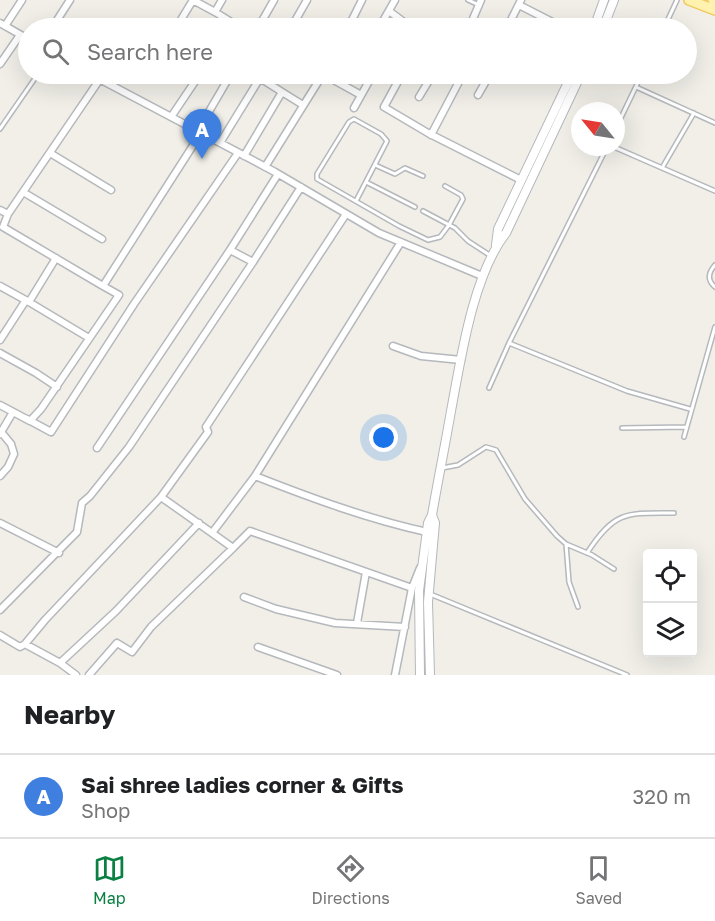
<!DOCTYPE html>
<html lang="en">
<head>
<meta charset="utf-8">
<style>
	body { margin:0; font-family:"Golos Text",sans-serif; background:#f2f2f2; color:#202124 }
	.controls { position:absolute; right:18px; bottom:18px; display:grid; overflow:hidden; border-radius:6px; box-shadow:0 6px 24px #0002 }
	.controls button { width:54px; height:54px; display:grid; place-items:center; padding:0; border:0; border-bottom:2px solid #e0e0e0; background:#fff; color:#202124; font:30px sans-serif }
	.compass { position:absolute; left:571px; top:102px; width:54px; height:54px; border-radius:50%; background:#fff; box-shadow:0 6px 24px #0002; rotate:300deg }
	.you { position:absolute; left:384px; top:438px; width:21px; height:21px; margin:-15px; border:4px solid #fff; border-radius:50%; background:#1a73e8; box-shadow:0 0 0 9px #1a73e833 }
	.badge { display:grid; place-items:center; width:39px; height:39px; border-radius:50%; background:#0b8043; color:#fff; font-size:20px; font-weight:700 }
	.pin { position:absolute; translate:-50% -50px; filter:drop-shadow(0 2px 3px #0008) }
	.pin::after { content:''; position:absolute; top:32px; width:21px; height:18px; background:inherit; clip-path:polygon(0 0,100% 0,50% 100%) }
	.list { margin:0; padding:0; list-style:none }
	h2 { display:flex; justify-content:space-between; align-items:center; height:78px; margin:0; padding:0 24px; font-size:26px }
	h2 small { font-size:20px; font-weight:400; color:#757577 }
	.list li { display:grid; grid-template-columns:39px 1fr auto; gap:18px; align-items:center; box-sizing:border-box; height:84px; padding:0 24px; border-top:2px solid #e0e0e0 }
	.list b { display:block; font-size:22px; white-space:nowrap }
	.list p { margin:0; font-size:20px; white-space:nowrap; color:#757577 }
	.list em { font-size:20px; font-style:normal; color:#757577 }
	.icon { flex:none; width:33px; height:33px; fill:none; stroke:currentColor; stroke-width:2; stroke-linecap:round; stroke-linejoin:round }
	.map { position:relative; flex:none; width:715px; height:675px; overflow:hidden }
	.search { position:absolute; background:#fff; box-shadow:0 6px 24px #0002; left:18px; right:18px; top:18px; height:66px; display:flex; align-items:center; gap:15px; box-sizing:border-box; padding:0 21px; border-radius:33px; color:#757577; font-size:22px }
	.sheet { height:162px; background:#fff }
	nav { display:flex; justify-content:space-around; align-items:center; box-sizing:border-box; height:84px; border-top:2px solid #e0e0e0; background:#fff; font-size:16px; color:#757577 }
	nav a { display:grid; justify-items:center; gap:3px }
	nav .on { color:#0b8043 }
	.map>svg:first-child { display:block }
	.lines { fill:none; stroke-linecap:round; stroke-linejoin:round }
	.service-casing { stroke:#b5b8bc; stroke-width:6 }
	.minor-casing { stroke:#b5b8bc; stroke-width:9 }
	.tertiary-casing { stroke:#b5b8bc; stroke-width:10 }
	.primary-casing { stroke:#f2c960; stroke-width:12 }
	.service { stroke:#fff; stroke-width:3 }
	.minor { stroke:#fff; stroke-width:6 }
	.tertiary { stroke:#fff; stroke-width:8 }
	.primary { stroke:#fff2af; stroke-width:9 }
</style>
</head>
<body>
<div class="map">
<svg width="715" height="675" viewBox="0 0 715 675">
	<rect width="100%" height="100%" fill="#f1efe8"/>
	<g class="lines">
		<defs>
			<path id="service" d="M468,0L479,5
				M664,28L677,0
				M636,87L715,123
				M616,128L642,74
				M0,129L38,74
				M614,147L715,191
				M375,165L395,174L405,168L423,176
				M662,168L694,113
				M366,182L415,207
				M356,201L387,141L381,134L354,119L349,122L317,174V179L399,226L428,240L440,237L449,225L463,199L461,195L445,186
				M423,211L455,228L468,241L491,256
				M715,265C708,273 707,280 715,287
				M509,343L627,391L690,409
				M489,388L509,343L607,147
				M622,428L686,427
				M684,437L715,327
				M442,468L458,465L486,447L496,450L525,499L557,536L566,544L592,555L614,569
				M566,544L569,582L578,607
				M587,553C615,510 627,513 674,513
				M430,594L627,675"/>
			<path id="minor" d="M193,0L215,12
				M222,0L215,12L241,28
				M519,5L564,28
				M389,11L412,28
				M351,21L364,28
				M180,22L190,28
				M0,23L28,39
				M5,26L22,0
				M52,28L70,0
				M176,28L193,0
				M258,28L274,0
				M291,28L307,0
				M348,28L362,0
				M379,28L395,0
				M469,28L481,0
				M507,28L521,0
				M0,64L20,35
				M90,74L275,172L379,233L482,276
				M402,74L384,107L428,133L521,180
				M282,92L303,105
				M478,95L490,74
				M419,97L433,74
				M354,108L373,74
				M171,117L200,74
				M197,132L231,74
				M431,135L463,74
				M220,143L260,78L251,74
				M50,153L111,190
				M244,156L282,92L260,78
				M265,167L323,74L361,95
				M278,174L230,250L253,262L301,187
				M23,192L102,239
				M0,210L8,214L100,79
				M8,214L3,227L103,286L201,133
				M346,214L206,427L208,432L161,497L212,533L255,476L401,242
				M0,286L29,302L56,258
				M29,302L89,338
				M0,340L26,300
				M393,346L421,356L461,360
				M0,353L36,373L57,387
				M0,405L30,421L41,409L119,295L103,286
				M27,419L51,432L134,304L238,153
				M0,434L13,412
				M97,448L230,250
				M0,476L8,467L14,454L11,444L1,432
				M255,476C311,498 368,519 427,532
				M0,523L59,553
				M212,533L233,548L250,531L412,588
				M244,597L276,609L335,623L405,627
				M0,610L77,532L82,503L90,496L129,447L253,262
				M357,623L366,572
				M0,635L20,647L25,644L60,663
				M25,644L45,620L161,497
				M258,647L337,675
				M76,675L60,663L116,611L199,523
				M89,675L117,643L132,652L151,627L233,548
				M395,675L412,588L420,568"/>
			<path id="tertiary" d="M594,28L604,0
				M603,28L614,0
				M496,245L498,229L572,74
				M420,675L419,591L428,523L432,515C438,480 445,446 451,411C461,358 473,275 506,233L581,74
				M430,675L428,602L435,523L432,515"/>
			<path id="primary" d="M689,0L715,10
				M713,0L715,1"/>
		</defs>
		<use href="#service" class="service-casing"/>
		<use href="#minor" class="minor-casing"/>
		<use href="#tertiary" class="tertiary-casing"/>
		<use href="#primary" class="primary-casing"/>
		<use href="#service" class="service"/>
		<use href="#minor" class="minor"/>
		<use href="#tertiary" class="tertiary"/>
		<use href="#primary" class="primary"/>
	</g>
</svg>
<div class="controls">
<button><svg class="icon" aria-label="locate" viewBox="0 0 24 24"><circle cx="12" cy="12" r="6"/><path d="M12 2v4M12 18v4M2 12h4M18 12h4"/></svg></button>
<button><svg class="icon" aria-label="layers" viewBox="0 0 24 24"><path d="M12 4l9 5-9 5-9-5zM3 14l9 5 9-5"/></svg></button>
</div>
<svg class="compass" viewBox="-18 -18 36 36"><path d="M0-13l5 13h-10z" fill="#e53935"/><path d="M0 13l5-13h-10z" fill="#757577"/></svg>
<div class="you"></div>
<div class="pin badge" style="left:202px;top:159px;background:#3f7fe0">A</div>
<div class="search"><svg class="icon" aria-label="search" viewBox="0 0 24 24"><circle cx="10" cy="10" r="6"/><path d="M15 15l6 6"/></svg>Search here</div>
</div>
<section class="sheet">
<h2>Nearby<small></small></h2>
<ul class="list">
<li><span class="badge" style="background:#3f7fe0">A</span><div><b>Sai shree ladies corner &amp; Gifts</b><p>Shop</p></div><em>320 m</em></li>
</ul>
</section>
<nav>
<a class="on"><svg class="icon" aria-label="map" viewBox="0 0 24 24"><path d="M3 6l6-2 6 2 6-2v14l-6 2-6-2-6 2zM9 4v14M15 6v14"/></svg>Map</a>
<a><svg class="icon" aria-label="directions" viewBox="0 0 24 24"><path d="M12 3l9 9-9 9-9-9zM9 14v-3h6M13 9l2 2-2 2"/></svg>Directions</a>
<a><svg class="icon" aria-label="saved" viewBox="0 0 24 24"><path d="M7 4h10v16l-5-4-5 4z"/></svg>Saved</a>
</nav>
</body>
</html>
